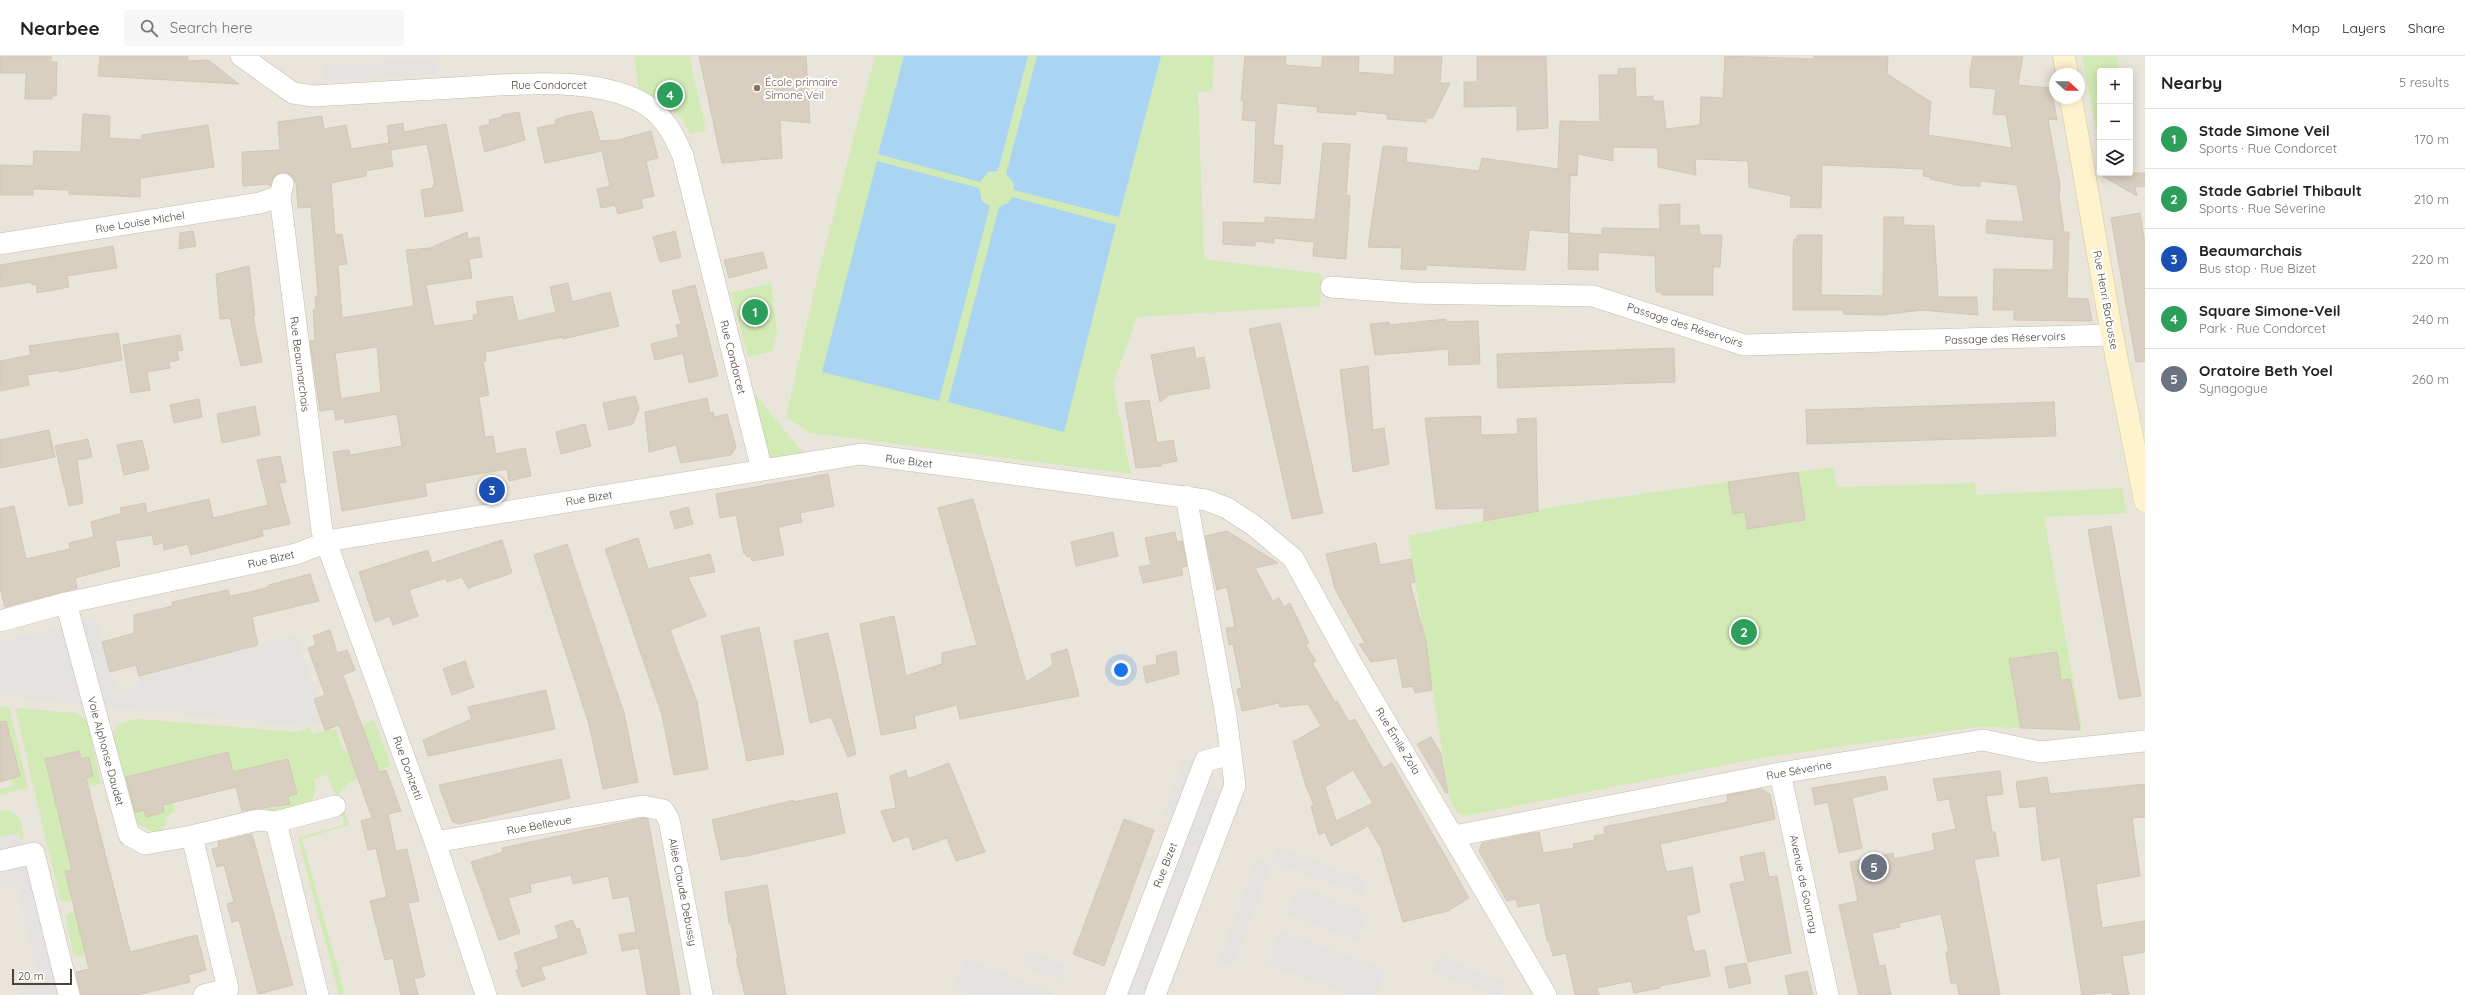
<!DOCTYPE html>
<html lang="en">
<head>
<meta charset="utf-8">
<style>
	body { margin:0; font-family:Quicksand,sans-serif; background:#f6f6f6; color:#222 }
	.controls { position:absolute; right:12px; top:12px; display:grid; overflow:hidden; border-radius:4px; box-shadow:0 2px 10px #0003 }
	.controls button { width:36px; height:36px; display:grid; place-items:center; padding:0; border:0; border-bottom:1px solid #e0e0e0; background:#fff; color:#222; font:20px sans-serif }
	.compass { position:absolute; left:2049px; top:12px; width:36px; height:36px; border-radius:50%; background:#fff; box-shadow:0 2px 10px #0003; rotate:111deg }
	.scale { position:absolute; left:12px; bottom:10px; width:60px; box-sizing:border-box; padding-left:4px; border:2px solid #4b4439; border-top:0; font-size:11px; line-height:14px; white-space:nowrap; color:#4b4439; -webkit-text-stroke:3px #fff; paint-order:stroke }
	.you { position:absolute; left:1121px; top:614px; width:14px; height:14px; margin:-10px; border:3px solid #fff; border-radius:50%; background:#1a73e8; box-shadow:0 0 0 6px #1a73e833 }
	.badge { display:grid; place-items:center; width:26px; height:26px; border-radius:50%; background:#b45309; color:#fff; font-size:13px; font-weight:700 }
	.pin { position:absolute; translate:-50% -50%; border:2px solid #fff; box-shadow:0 1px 4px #0006 }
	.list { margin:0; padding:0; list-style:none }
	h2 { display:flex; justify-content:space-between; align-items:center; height:52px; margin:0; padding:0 16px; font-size:17px }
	h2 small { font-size:13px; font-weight:400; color:#767676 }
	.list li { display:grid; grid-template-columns:26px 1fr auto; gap:12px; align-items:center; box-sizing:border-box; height:60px; padding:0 16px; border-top:1px solid #e0e0e0 }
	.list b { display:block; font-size:15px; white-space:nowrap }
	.list p { margin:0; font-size:13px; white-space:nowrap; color:#767676 }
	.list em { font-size:13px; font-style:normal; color:#767676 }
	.icon { flex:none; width:22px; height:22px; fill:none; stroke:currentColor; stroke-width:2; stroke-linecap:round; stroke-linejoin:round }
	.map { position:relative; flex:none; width:2145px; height:939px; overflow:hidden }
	header { display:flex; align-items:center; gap:24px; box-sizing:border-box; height:56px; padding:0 20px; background:#fff; border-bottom:1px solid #e0e0e0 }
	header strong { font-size:19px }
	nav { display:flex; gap:22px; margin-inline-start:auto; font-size:14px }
	.search { width:280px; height:36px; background:#f6f6f6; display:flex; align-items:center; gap:10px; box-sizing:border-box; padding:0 14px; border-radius:4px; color:#767676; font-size:15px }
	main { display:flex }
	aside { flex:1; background:#fff }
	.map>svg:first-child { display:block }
	.residential { fill:#eae5da; fill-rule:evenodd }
	.green { fill:#d2eab5; fill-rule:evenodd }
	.parking { fill:#e5e3e0 }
	.water { fill:#a9d4f2 }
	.building { fill:#d8cfc1; stroke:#d3c7b4; fill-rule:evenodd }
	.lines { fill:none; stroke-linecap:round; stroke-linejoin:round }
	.street-casing { stroke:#c2bbae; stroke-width:22 }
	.secondary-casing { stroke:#d6c79b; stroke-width:23 }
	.street { stroke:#fff; stroke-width:21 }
	.secondary { stroke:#fff3cd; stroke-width:22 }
	.education-dot { fill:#8d6e63; stroke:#fff; stroke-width:1.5 }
	.labels { text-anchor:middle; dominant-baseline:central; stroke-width:4; stroke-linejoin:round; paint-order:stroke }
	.education-label { font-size:11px; fill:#785e54; stroke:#fff; text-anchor:start }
	.street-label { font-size:11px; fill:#4b4439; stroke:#fff }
</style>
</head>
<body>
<header>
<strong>Nearbee</strong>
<div class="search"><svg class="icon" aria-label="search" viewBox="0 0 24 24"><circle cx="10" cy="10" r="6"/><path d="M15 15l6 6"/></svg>Search here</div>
<nav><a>Map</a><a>Layers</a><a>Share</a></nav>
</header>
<main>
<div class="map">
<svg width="2145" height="939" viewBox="0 0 2145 939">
	<rect width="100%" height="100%" fill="#f6f3ec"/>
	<path class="residential" d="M0,0H2145V939H0ZM2100,15H2130V117H2100ZM2055,18H2079V42H2055Z"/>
	<path class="green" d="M634,0H689L706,74L690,78L682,62L639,37Z
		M875,0H904L878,98L984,120L988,116L998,115L1028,0H1037L1006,118L1013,126L1119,161L1161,0H1214L1212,36H1198L1204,203L1322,218L1320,250L1137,261L1113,328L1131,418L810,377L786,361L817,223ZM877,105L979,137L985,148ZM1011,144L948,346L1003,149Z
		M2082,0H2117L2120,15H2100V95Z
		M771,227L777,276L773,295L748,301L731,237Z
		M753,336L805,399L766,402Z
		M1833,411L1837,431L1975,427L1976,439L2122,432L2127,457L2044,461L2082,673L1977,671L1760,702L1465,760L1457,757L1450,744L1408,480L1563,449Z
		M0,650L9,651L28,732L0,739V733L13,730L11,723L20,720L0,689Z
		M15,652L76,657L87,664L101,728L89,731L86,722L93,720L89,702L81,703L79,695L45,704L72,814L65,816L72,844L64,846L60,843Z
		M139,663L297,676L310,671L313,679L327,673L336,674L345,696L349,695L353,707L373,700L361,669L374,664L391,710L349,727L339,737L349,769L302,783L345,938L339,939L298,782L345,768L327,718L314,724C315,730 316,738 313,743C307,750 273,759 265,754L263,746L269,745L271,752L289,748L288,740L296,737L288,703L233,716L227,696L126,721L135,756L144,754L146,761L164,756L163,749L173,746L175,755L165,762L167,770L162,771L163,776L151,775L134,766L112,680C114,667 127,665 139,663Z
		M4,754C20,754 27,774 21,787L19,777L0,781V756Z
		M82,853L79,870L85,898L93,899L80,901L73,897L65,859Z"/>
	<path class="parking" d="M438,2V19L325,25V10Z
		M95,561L117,636L140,629L139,620L295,579L324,666L310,671L0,640V586Z
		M1184,702L1197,707L1176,762L1163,758Z
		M1208,729L1222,735L1143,939H1126Z
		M19,777L22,791L0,796V781Z
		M1279,790L1367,825L1362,839L1272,806Z
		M1256,803L1271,810L1233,911L1218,906Z
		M31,806L59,935L48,939H19L17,930L38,926L17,829L0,832V813Z
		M1297,830L1368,857L1358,886L1287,858Z
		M1280,874L1385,914L1376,939H1348L1267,908Z
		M1028,895L1066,909L1060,925L1022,910Z
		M1440,900L1505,927L1500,939H1491L1432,915Z
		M965,901L1052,937L1051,939H971L953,932Z"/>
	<path class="water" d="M904,0H1028L998,115L988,116L980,126L878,98Z
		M1037,0H1161L1119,161L1014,134L1013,126L1006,118Z
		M877,105L979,132L982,145L990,150L939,345L822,316Z
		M1012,141L1116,169L1064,376L948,346L999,151L1008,147Z"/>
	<path class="building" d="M0,0H51V6H57L56,40H52V43H25L26,17H0Z
		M100,0H188V5L208,4L239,28L98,20Z
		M699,0H806L810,67L780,64L782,102L722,107Z
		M1245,0H1286L1285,9L1321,12L1323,0H1359L1358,16L1394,19L1395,0H1442L1440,27H1450L1433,62H1427L1426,66L1387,63V58L1356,55V59L1317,56L1318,51L1277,47L1273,89L1283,90L1280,128L1254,126L1256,65L1242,64L1244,46L1241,45Z
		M1477,0H1546L1548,72L1517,74V50L1464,51V26H1477Z
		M1725,0L1814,3V0H1888L1887,18L1931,46L1928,79L2012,92L2006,59L1993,58L1996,33L1970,31V15L1973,0H2023L2018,29L2051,32L2057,64L2048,63L2060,129L2059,140L2064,176H2069L2067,242L2088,243L2092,265L2014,264V254H1993L1994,213L2053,214L2054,184L1986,177L1987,164L2024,166L2017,129L1980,125V130H1962L1930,123V121L1923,120L1924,113L1822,109L1821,152L1790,151L1791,140L1749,131L1748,105L1695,103L1696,119L1658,111V92L1613,91V105L1578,98L1577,120L1570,119L1569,177L1529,174L1525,214L1426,209V214L1401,213L1402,192L1368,191L1383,90L1407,92L1406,106L1479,115L1482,102L1558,113L1560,65L1600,66L1599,19H1618V13L1635,12L1636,41L1653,40V45H1663L1666,73L1700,69L1701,41L1723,42Z
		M592,55L600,85L618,84L651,75L658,102L646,105L654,140L641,143L643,152L618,158L615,149L601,152L597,133L610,130L602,95L545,107L537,72L556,68L555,64L566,60Z
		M519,56L525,84L485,96L479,71L490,68L489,64L502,61V59Z
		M83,58L110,60L109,82L142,84V79L208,69L214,111L140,122V141L69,138V134L33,133V139H0V109L33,110L34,95L81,96Z
		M322,60L324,73L346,69L351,93L389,87L387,70L403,67L404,76L446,68L463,155L425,161L421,134L433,132V129H435L427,88L391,94L390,91L393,110L366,115V120L331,127L335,179L342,178L347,208L338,209L342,262L414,250L406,194L430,192L467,176L468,183L479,181L482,201L469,203L472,222L426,229L434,270L474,264L473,259L478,258L476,246L512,240L518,265L556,256L550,231L568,227L572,246L610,236L619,270L563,283V281L485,296L486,305H483L489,339L479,341L485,381L493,380L496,398L525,392L531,420L509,425L507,413L425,427L427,440L342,455L333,396L349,394L350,399L402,390L397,358L345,367L344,362L336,364L334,353L320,355L310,285L315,284L313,254L316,253L315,241L318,240L311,151L298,152L296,127L292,120L286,116L275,119L270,130L268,128L243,130L242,96L280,94L278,66ZM377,291L381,336L341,343L335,297Z
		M1323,87L1350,88L1346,139L1350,140L1346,203L1313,200L1314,186L1274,182V187L1255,185V190L1223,188V166L1265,167V161L1315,164Z
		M2097,117H2145V130L2135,131L2137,140Z
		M1680,148V170L1699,169L1700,179H1722L1720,211H1713V239H1662L1661,236H1656L1655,200L1598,196V214L1568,213L1569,177L1602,179V172L1660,173L1659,149Z
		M2140,157L2145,187V305L2136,306L2111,162Z
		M1884,161H1904L1903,169L1934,170L1938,241H1977L1978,259L1921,254L1882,259L1844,258L1843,254H1793V191L1794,183H1797V179H1822L1821,239L1883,240Z
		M193,175L196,190L179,193L180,177Z
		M675,175L681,201L660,206L653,181Z
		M113,190L117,212L67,220L69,231L37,237L36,228L32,229V226L0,231V209Z
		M763,196L767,212L729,222L724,204Z
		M249,210L255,260H253L262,306L241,310L230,262L220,263L216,218Z
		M695,229L718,320L689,327L683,297L655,304L651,288L679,281L676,269L681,268L672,235Z
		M1446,263V266L1478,265L1480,308L1449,309L1448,293L1375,299L1370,268L1389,266L1390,269Z
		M1280,267L1323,457L1292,463L1249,273Z
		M118,277L122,304L60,316L59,314L27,319L29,329L0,335V305L31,299L29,290Z
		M180,279L183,294L177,295L179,304L169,306L170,312L147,316L150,334L131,337L123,289Z
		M1194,291L1196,303L1204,301L1210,332L1169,339L1160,346L1151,299Z
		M1674,292L1675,326L1498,332L1497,298Z
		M1368,310L1373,374L1384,372L1389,408L1353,416L1340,314Z
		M635,340L639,352L633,368L609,374L603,347Z
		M707,342L710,357L713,356L714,361L727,358L736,391L731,399L681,407L676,389L649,396L645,356Z
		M199,343L202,361L174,367L170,349Z
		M1149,344L1157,387L1173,384L1177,405L1161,408V410L1136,412L1125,347Z
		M2054,346L2056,380L1807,388L1806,354Z
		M255,350L260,379L222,387L217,358Z
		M1481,360V379L1518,378L1517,363L1536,362L1538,455L1484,465V452L1436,453L1425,362Z
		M585,368L591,390L561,398L556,376Z
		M49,374L55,401L0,412V384Z
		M88,383L92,401L77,404L83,447L69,450L55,390Z
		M142,384L149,413L124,419L117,389Z
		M280,400L286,426L279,427L290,468L262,474L263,480L191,499L188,488L164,494L163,487L154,489L152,479L115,485L120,510L75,522L77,532L5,551L0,532V453L14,450L26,503L70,493L69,487L94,481L91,466L122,457L120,452L145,447L147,457L209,443L213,462L268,449L257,404Z
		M1798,416L1805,464L1747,473L1745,456L1733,458L1728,426Z
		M828,418L834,450L800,457L802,466L778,471L784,499L752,505L751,500L747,501L746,498H744L736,459L720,462L716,438Z
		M973,443L1026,626L1053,609L1051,598L1067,593L1079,640L960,663L957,649L914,660L916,672L881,679L860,568L894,560L906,620L942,608V597L977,589L938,452Z
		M688,451L693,468L675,473L670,456Z
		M2111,470L2141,640L2119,643L2088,474Z
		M1227,475L1278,507L1255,512L1273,545L1279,542L1284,551L1290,547L1309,587L1306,589L1316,605L1312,607L1335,646L1337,645L1349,666L1355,663L1383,712L1392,707L1469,842L1448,855L1403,866L1381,792L1368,770L1331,790L1325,776L1319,779L1311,750L1314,749L1306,730L1293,686L1321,670L1308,648L1280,651L1279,647L1242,655L1237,633L1242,632L1233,588L1229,589L1226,572L1235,571L1228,536L1226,531L1217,534L1205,480ZM1353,714L1373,747L1336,765L1325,731Z
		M1113,476L1118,500L1076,510L1071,486Z
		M1175,476L1177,486L1182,485L1187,510L1181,511L1183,519L1143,527L1139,511L1151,509L1145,482Z
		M638,482L648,513L710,498L715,516L688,521L706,560L670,574L697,646L708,713L674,719L662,659L605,493Z
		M502,484L512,517L468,532L462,521L447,526L446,522L409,534L418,560L393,569L390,560L375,566L359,516L428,494L432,507Z
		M1376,487L1380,509L1411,503L1415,526L1410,527L1426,586L1432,634L1415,637L1413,630L1403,632L1397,602L1371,606L1359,588L1365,587L1335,533L1326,498Z
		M567,488L624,657L638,726L603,733L589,668L534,499Z
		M310,518L319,545L252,561L258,589L139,620L136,609L110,616L102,586L134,577V559L173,550L172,546L228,534L230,540L246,537L269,531V529Z
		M759,571L784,698L747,705L721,580Z
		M330,574L337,597L347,594L355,614L343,619L379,716L386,714L401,755L388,758L396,795L407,793L419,845L408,847L425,920L414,923L418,939H401L393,902L385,904L370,845L387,841L376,792L368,794L361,765L372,762L339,669L325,674L314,643L325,639L308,592L316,589L313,580Z
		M828,577L856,698L848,701L831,661L810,667L794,585Z
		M1176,595L1179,618L1146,627L1143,611L1157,608L1156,600Z
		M2057,596L2061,624L2070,623L2080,674L2021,672L2009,603Z
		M465,605L474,631L452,639L443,613Z
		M546,634L555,673L428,700L423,684L472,663L468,651Z
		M6,665L20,720L0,726V666Z
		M1431,681L1441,698L1448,737H1446L1417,688Z
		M79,695L81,703L89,701L93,720L86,722L130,896L197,879L206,914L188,919L190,926L137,939H81L76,916L89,913L65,815L72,814L45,703Z
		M228,696L233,716L288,703L297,738L288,740L290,748L242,755L236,731L163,749L164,756L146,761L144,754L135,756L126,721Z
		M561,703L570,742L459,768L452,765L439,729Z
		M949,707L985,796L956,805L947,782L913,794L909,780L893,786L881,755L896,752L890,720L906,714L908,723Z
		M2000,715L2003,738L1986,740L1992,776H1995L1999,800L1974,803L2000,939H1959L1957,927H1951L1946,896H1949L1941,858L1899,867L1900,871L1872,877L1879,910L1885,909L1891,939H1859L1839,849L1858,845L1850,806L1893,797L1894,803L1935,794L1932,778L1956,773L1949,743L1938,745L1933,723Z
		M1885,720L1888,733L1852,742L1862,792L1839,797L1828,746L1815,749L1812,732Z
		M2047,721L2050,738L2145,728V761L2132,762L2140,820L2096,828L2102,872L2145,865V896L2122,900L2129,939H2112V936L2082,939L2060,801L2042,805L2036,750L2020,752L2016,726Z
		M1761,733L1770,738L1775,763L1660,788L1666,816L1692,811L1700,856L1686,860L1694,896L1705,894L1710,920L1660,930V932L1634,937L1631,925L1597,932L1599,939H1575L1566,897L1553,900L1549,885H1547L1540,847L1518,851L1516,843L1507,845L1479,795L1482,787L1539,776L1543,797L1574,792L1573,788L1595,784L1594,780L1605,778L1604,771L1728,746L1727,739Z
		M837,737L845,777L742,801V800L721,804L712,764L794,744V746Z
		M643,762L648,763L680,939H647L639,892L622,895L619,879L636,876L629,840L613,843L608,820L573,828L571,819L530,828L531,836L508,842L520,877L499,884L471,806L503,796L502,792Z
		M1124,763L1154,774L1104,910L1073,898Z
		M252,778L293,929L258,938L239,864L232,866L227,848L234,846L224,809L217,811L212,793L219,791L218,786Z
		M1764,796L1769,821L1777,820L1791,897L1748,906L1730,828L1745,825L1740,801Z
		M767,829L786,939H745L736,903H738L731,868H729L725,836Z
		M573,864L576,873L579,872L587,897L541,911L545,923L522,931L516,914L519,913L514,897L559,882L555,870Z
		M1746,907L1751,927L1729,932L1725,911Z
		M1807,915L1813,939H1789L1785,920Z"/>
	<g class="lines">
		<defs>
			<path id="street" d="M241,0L293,37L313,40C360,37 406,35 453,32C509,29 588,19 639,45C663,57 673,77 683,100L762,414
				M283,128L280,140L322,475L435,786L486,939
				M0,188L260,147L280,140
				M1331,231L1411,237L1593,240L1744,289L2112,279
				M66,547L129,779L145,788L192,780
				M0,565L66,547L296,498L333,484L861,398L1206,444L1227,452L1253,469L1293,502L1354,612L1546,939
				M1780,717L1828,939
				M276,766L335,750
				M1454,780L1780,717L1983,684L2040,696L2145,685
				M435,786L643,750L663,754L669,764L702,939
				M0,805L34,797L69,939
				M204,939L228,933L192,780L258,764L276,766L318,939
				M1116,939L1205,705L1231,698
				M1155,939L1235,729L1226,660L1186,440"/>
			<path id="secondary" d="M2064,0L2067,18
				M2071,42L2112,279L2145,445"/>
		</defs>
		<use href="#street" class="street-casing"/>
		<use href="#secondary" class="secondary-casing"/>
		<use href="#street" class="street"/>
		<use href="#secondary" class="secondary"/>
	</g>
	<circle class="education-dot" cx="757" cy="32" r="4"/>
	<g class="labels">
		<g class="education-label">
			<text x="765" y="26">École primaire<tspan x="765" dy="13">Simone Veil</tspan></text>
		</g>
		<g class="street-label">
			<text x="549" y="29">Rue Condorcet</text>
			<text transform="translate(140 166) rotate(-9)">Rue Louise Michel</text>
			<text transform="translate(2106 244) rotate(80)">Rue Henri Barbusse</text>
			<text transform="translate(1685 269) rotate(18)">Passage des Réservoirs</text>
			<text transform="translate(2005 282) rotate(-2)">Passage des Réservoirs</text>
			<text transform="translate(733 301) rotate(76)">Rue Condorcet</text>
			<text transform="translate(300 308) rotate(83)">Rue Beaumarchais</text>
			<text transform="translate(909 405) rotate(7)">Rue Bizet</text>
			<text transform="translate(589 442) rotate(-9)">Rue Bizet</text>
			<text transform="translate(271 503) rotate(-13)">Rue Bizet</text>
			<text transform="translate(1398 685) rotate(59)">Rue Émile Zola</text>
			<text transform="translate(106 695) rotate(75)">Voie Alphonse Daudet</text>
			<text transform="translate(408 712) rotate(70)">Rue Donizetti</text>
			<text transform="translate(1799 714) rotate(-10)">Rue Séverine</text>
			<text transform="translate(539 769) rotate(-10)">Rue Bellevue</text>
			<text transform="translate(1165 809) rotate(-69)">Rue Bizet</text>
			<text transform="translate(1804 828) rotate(78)">Avenue de Gournay</text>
			<text transform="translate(683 836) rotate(79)">Allée Claude Debussy</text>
		</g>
	</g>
</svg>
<div class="controls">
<button>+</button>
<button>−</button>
<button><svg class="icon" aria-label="layers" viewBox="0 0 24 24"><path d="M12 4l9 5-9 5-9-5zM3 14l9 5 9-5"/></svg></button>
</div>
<svg class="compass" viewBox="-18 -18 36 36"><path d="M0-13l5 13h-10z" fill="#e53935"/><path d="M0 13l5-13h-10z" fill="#767676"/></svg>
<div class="scale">20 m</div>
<div class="you"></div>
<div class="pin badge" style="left:755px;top:256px;background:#2e9e5b">1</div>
<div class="pin badge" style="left:1744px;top:576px;background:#2e9e5b">2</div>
<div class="pin badge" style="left:492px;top:434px;background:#1a4fb4">3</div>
<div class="pin badge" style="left:670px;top:39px;background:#2e9e5b">4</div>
<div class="pin badge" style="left:1874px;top:811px;background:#6b7280">5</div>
</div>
<aside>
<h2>Nearby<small>5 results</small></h2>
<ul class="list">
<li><span class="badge" style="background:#2e9e5b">1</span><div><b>Stade Simone Veil</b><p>Sports · Rue Condorcet</p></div><em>170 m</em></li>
<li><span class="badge" style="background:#2e9e5b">2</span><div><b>Stade Gabriel Thibault</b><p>Sports · Rue Séverine</p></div><em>210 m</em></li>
<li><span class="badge" style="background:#1a4fb4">3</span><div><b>Beaumarchais</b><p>Bus stop · Rue Bizet</p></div><em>220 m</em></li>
<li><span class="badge" style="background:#2e9e5b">4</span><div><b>Square Simone-Veil</b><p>Park · Rue Condorcet</p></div><em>240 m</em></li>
<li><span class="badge" style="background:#6b7280">5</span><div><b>Oratoire Beth Yoel</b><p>Synagogue</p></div><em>260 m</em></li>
</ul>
</aside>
</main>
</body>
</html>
